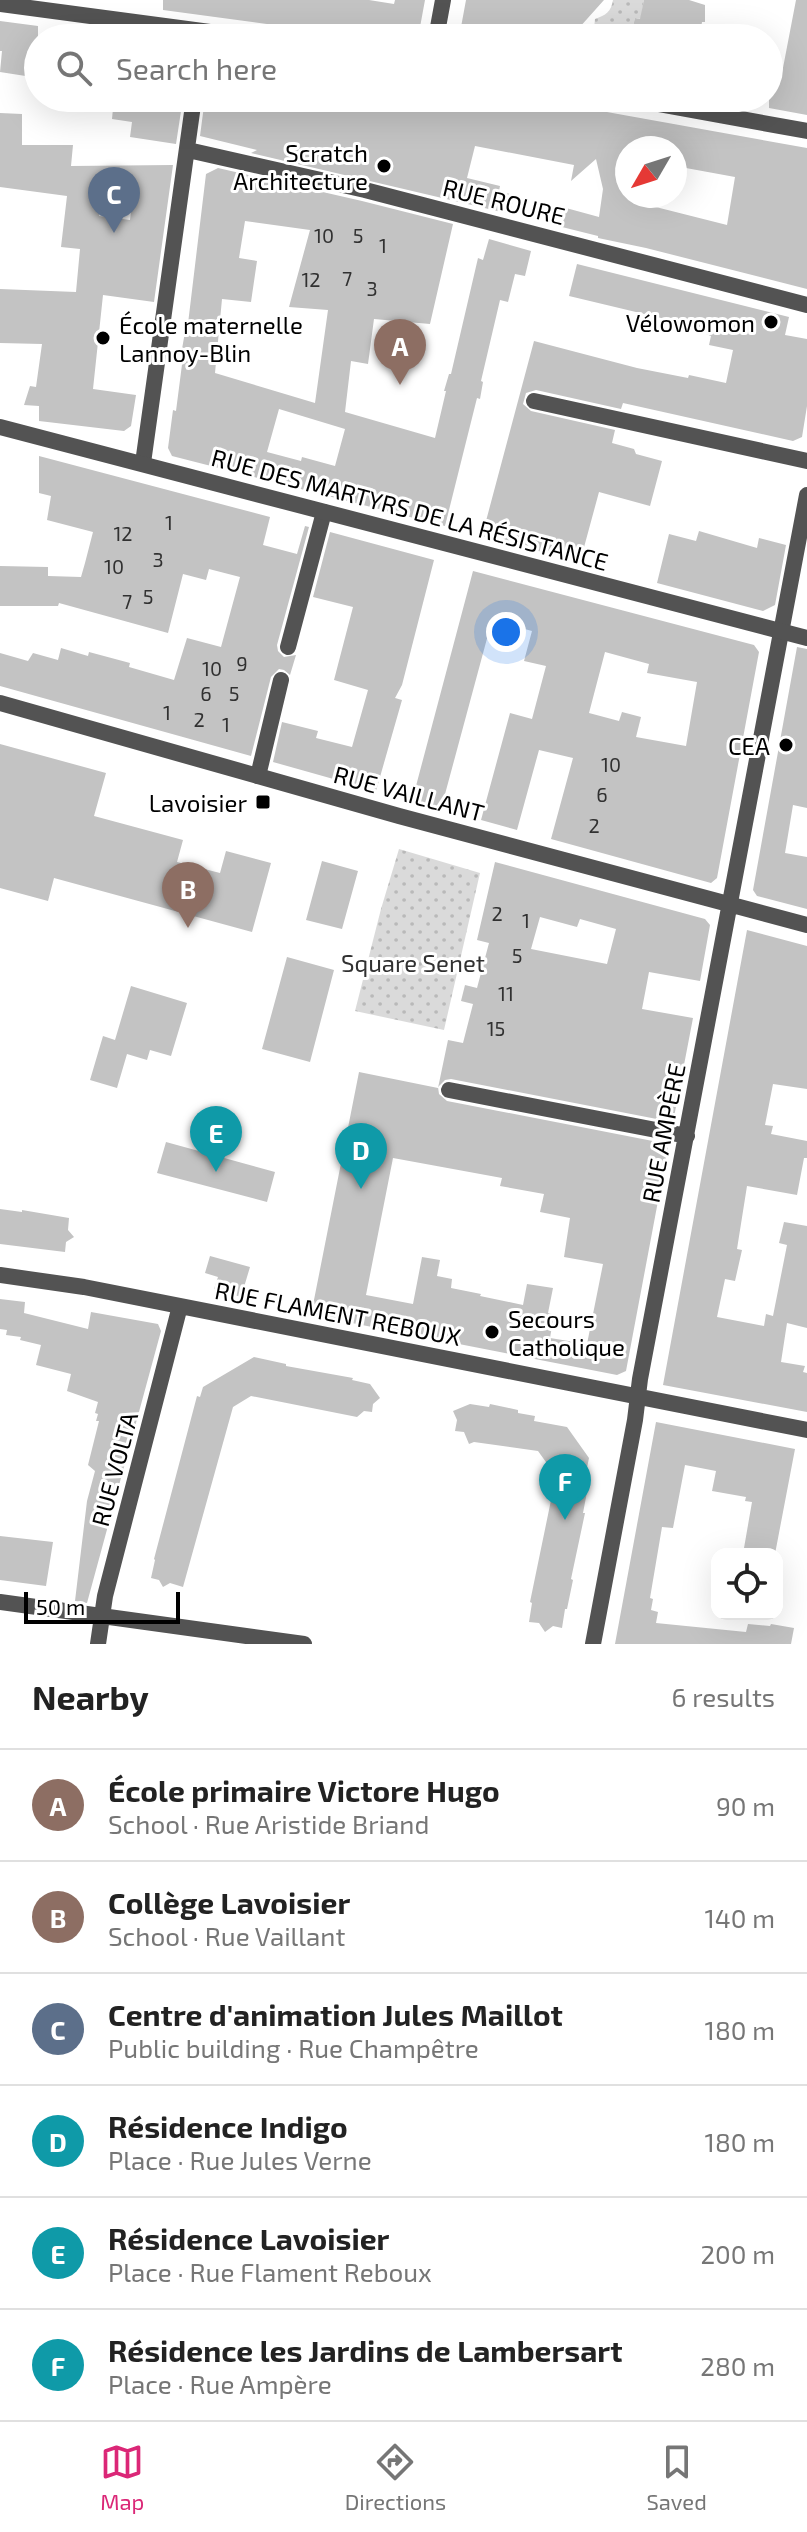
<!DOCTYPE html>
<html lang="en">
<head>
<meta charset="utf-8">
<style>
	body { margin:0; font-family:"Exo 2",sans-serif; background:#f6f6f6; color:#222 }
	.controls { position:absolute; right:24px; bottom:24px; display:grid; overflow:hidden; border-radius:16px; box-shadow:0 8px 32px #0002 }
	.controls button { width:72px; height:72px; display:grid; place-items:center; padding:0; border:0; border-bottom:2px solid #e0e0e0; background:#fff; color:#222; font:40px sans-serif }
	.compass { position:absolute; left:615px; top:136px; width:72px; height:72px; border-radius:50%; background:#fff; box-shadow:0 8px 32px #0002; rotate:231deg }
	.scale { position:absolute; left:24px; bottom:20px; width:156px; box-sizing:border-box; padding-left:8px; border:4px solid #000; border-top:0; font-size:22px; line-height:28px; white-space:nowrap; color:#000; -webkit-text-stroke:6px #fff; paint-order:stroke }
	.you { position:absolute; left:506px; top:632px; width:28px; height:28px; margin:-20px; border:6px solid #fff; border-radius:50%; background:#1a73e8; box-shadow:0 0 0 12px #1a73e833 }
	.badge { display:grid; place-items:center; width:52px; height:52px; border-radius:50%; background:#db2777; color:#fff; font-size:26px; font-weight:700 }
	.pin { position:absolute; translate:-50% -66px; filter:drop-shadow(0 2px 4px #0008) }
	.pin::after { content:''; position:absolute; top:42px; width:28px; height:24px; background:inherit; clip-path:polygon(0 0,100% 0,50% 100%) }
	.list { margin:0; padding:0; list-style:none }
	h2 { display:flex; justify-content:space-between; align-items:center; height:104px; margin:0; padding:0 32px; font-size:34px }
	h2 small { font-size:26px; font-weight:400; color:#767676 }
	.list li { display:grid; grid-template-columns:52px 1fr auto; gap:24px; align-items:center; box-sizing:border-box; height:112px; padding:0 32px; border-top:2px solid #e0e0e0 }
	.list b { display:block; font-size:30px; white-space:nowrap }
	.list p { margin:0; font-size:26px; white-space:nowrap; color:#767676 }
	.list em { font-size:26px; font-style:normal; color:#767676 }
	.icon { flex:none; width:44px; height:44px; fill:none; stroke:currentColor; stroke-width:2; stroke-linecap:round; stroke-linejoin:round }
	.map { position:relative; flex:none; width:807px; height:1644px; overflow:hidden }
	.search { position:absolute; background:#fff; box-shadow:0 8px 32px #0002; left:24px; right:24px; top:24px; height:88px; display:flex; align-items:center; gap:20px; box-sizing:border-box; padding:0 28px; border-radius:44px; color:#767676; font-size:30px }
	.sheet { height:776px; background:#fff }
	nav { display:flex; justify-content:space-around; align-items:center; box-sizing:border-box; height:112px; border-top:2px solid #e0e0e0; background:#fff; font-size:22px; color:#767676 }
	nav a { display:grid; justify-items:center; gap:4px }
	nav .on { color:#db2777 }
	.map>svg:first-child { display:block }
	.park { fill:url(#park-dots) }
	.building { fill:#c3c3c3; fill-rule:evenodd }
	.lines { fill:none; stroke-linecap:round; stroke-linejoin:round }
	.pedestrian { stroke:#535353; stroke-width:16 }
	.minor { stroke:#535353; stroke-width:16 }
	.tertiary { stroke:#535353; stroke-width:16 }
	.poi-dot { fill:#000; stroke:#fff; stroke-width:3 }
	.labels { text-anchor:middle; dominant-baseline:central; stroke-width:6; stroke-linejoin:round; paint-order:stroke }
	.number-label { font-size:20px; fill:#313131 }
	.poi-label { font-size:24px; fill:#000; stroke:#fff; text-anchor:end }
	.street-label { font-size:24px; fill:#000; stroke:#fff }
	.park-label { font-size:24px; fill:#313131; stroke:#fff }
</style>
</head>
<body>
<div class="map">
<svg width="807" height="1644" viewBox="0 0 807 1644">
	<defs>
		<pattern id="park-dots" width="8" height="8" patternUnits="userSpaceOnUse" patternTransform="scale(2)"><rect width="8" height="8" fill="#dadada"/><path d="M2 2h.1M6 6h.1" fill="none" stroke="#b9b9b9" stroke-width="1.8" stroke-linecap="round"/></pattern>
	</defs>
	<rect width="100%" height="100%" fill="#fff"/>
	<path class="park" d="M613,0H644L641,19L635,18L630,38H608L609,33L594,29L595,19C606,15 611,12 613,0Z
		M399,849L480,873L444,1030L355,1011L381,909Z"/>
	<path class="building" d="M163,0H369L394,4L395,0H425L418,38H370L163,10Z
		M466,0H604L570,38H459Z
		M644,0H689L705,5V22H702L701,28L695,27L693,38H630L635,18L640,19Z
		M796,0H807V115L769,108V70L782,73Z
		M0,21L38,26V73H33L32,77L0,72L2,51H0Z
		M114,98H183L176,144L130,137L132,122L112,119Z
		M205,98H529L807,148V289L646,248L598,238V236L562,227L566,208L599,217L603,189L596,159L571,181L574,165L475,146L467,178L500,186L499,191L514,195L510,214L251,153L257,150L200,136ZM627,148H675V166L735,177L727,225L636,202L637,196H627Z
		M0,113L22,114V145H73L71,166L173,165L154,302L103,295L93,389L136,395L131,426L124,431L39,421V406L24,405L30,386L36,387L42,344L0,343V289L76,292L80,249L61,247L67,196L0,187ZM102,183L134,187L130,220L99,216Z
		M218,168L362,201L453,224L430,324L374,319L368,364L351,361L345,412L435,438L446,391H444L449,374H451L478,258L483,260L489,239L531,251L525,276L515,274L508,302L500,300L481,381L483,382L480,399L477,398L445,526L172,456L168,448L173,410L176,411L184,349H182L185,332H187L206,174ZM245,221L310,230L289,307L328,310L315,403L215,373L222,299L251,302L257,261L239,258ZM279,409L345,429L335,466L302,457L301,461L267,452Z
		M577,264L789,317L785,335L807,339V406L802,437L793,441L623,403L621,409L536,390L526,393L523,404L531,411L615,430L612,443L634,449L636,454L662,461L650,506L599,492L580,562L482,536L534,341L637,368L688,378L689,375L726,383L733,350L709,345L711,336L706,334L707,329L569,296Z
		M39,456L270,517L263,545L297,554L305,526L309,527L277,645L278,651L284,657L296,655L290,675L284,670L279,669L271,677L251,756L0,686V653L28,661L33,653L58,660L61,648L88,656L89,652L130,663L129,667L174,680L187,638L221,647L240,577L209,569L206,580L183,574L168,633L59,603L58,606H0V566L48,567V576L81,577L85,563L93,532L47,520L51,496L39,493Z
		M699,531L757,548L759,538L786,545L775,605L763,611L657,583L669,534L696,541Z
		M330,532L434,560L402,685L395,698L402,700L376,791L273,762L282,722L318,731L316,738L352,747L368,690L334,680L353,607L313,597Z
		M473,571L754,645L759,652L717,878L711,883L551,839L573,758L539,750L517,830L481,820L510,713L532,719L546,666L524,661L532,631L492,620L441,809L412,801ZM605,652L649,664L647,673L697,682L686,746L636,737L641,717L622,712L619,721L589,713Z
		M797,647L807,649V808L793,805L785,853L807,857V909L757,896L753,890Z
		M0,744L106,773L94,816L183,840L177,862L220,873L226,851L271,863L252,932L54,878L48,901L0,888Z
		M322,861L358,871L342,929L306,920Z
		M495,862L705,919L710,925L700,981L649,972L642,1009L693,1018L674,1117L667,1121L451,1079L445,1080L438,1087L439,1094L447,1101L663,1143L668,1148L626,1371L617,1375L316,1316L312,1310L359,1072L438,1088L448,1040L463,1043L473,1004L461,1001L465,985L477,988L489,943L477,940ZM540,917L577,927L580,919L616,929L607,964L531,949ZM393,1158L502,1178L500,1186L544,1194L540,1212L570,1218L564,1257L603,1264L587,1344L550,1338L554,1314L548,1313L553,1288L527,1284L523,1305L480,1296L481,1294L451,1288L452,1279L437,1276L440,1260L422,1257L413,1304L366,1295Z
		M747,930L807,946V1089L773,1084L765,1125L773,1126L771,1134L807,1141V1158H804L797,1195L747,1186L737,1249L742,1250L735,1281L725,1279L717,1317L764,1326L766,1314L773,1316L787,1245L779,1243L784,1222L807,1226V1328L787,1323L781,1362L805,1366L803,1372L807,1373V1412L663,1385Z
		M287,957L334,970L310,1062L262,1049Z
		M131,986L187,1003L171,1056L150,1050L147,1060L127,1054L117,1088L90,1080L103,1036L115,1040Z
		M166,1142L275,1172L267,1202L157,1173Z
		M0,1209L22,1212V1210L69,1218L68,1230L74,1237L66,1242L65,1252L0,1244Z
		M210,1256L250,1267L241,1297L214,1289L218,1277L205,1273Z
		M0,1299L25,1302L24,1313L88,1329L91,1312L158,1324L161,1331L87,1603L75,1601L87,1501L95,1471L88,1465L99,1421H96L98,1414L95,1413L98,1402L67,1391L71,1374L36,1365L41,1345L20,1340L21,1337L6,1335L7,1330L0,1329Z
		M254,1357L286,1364V1366L353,1378L352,1380L370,1384L380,1398L373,1404L372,1412L364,1411L357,1417L251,1396L233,1407L183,1587L170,1583L163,1587L159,1580L151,1578L155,1560L154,1559L197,1396L200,1397L203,1387Z
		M470,1404L489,1407L490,1404L518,1410V1413L535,1416L534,1421L567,1427L589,1458L582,1492H587L583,1513H585L571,1579L573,1580L567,1609H565L562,1628L553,1626L545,1632L539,1623L529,1622L532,1603L530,1602L556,1476L538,1451L474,1442L469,1444L464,1432L455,1431L457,1420L453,1411Z
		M656,1422L795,1449L775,1554L744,1548L752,1502L745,1501L746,1497L712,1491L716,1471L685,1465L673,1528L662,1527L650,1598L653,1599L651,1610L658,1612L656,1623L746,1632L748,1624L770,1626L771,1624L794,1628L791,1644H615Z
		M0,1536L53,1542L46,1586L0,1580Z"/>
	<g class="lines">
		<path class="pedestrian" d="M288,647L324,512
			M258,776L281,680"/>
		<path class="minor" d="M0,4L255,38
			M436,38L443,0
			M625,98L807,131
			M188,150L365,190L807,305
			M534,401L807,461
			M143,463L194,98
			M0,703L399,816L807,925
			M449,1090L687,1136
			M0,1275L84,1287L807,1430
			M0,1602L304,1644
			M98,1644L105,1596L180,1306
			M593,1644L635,1420L640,1379L807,495"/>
		<path class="tertiary" d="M0,427L807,638"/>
	</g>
	<g class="poi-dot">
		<circle cx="384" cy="166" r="8"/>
		<circle cx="771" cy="322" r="8"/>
		<circle cx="103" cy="338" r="8"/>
		<circle cx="786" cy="745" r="8"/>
		<rect x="255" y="794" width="16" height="16" rx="4"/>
		<circle cx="492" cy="1332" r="8"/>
	</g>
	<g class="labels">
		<g class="number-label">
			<text x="324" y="235">10</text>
			<text x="358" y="235">5</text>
			<text x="383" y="245">1</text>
			<text x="347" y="278">7</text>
			<text x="311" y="279">12</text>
			<text x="372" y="288">3</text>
			<text x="169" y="522">1</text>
			<text x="123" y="533">12</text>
			<text x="158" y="559">3</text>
			<text x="114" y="566">10</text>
			<text x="148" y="596">5</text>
			<text x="127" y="601">7</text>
			<text x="242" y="663">9</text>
			<text x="212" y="668">10</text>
			<text x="206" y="693">6</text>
			<text x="234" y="693">5</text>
			<text x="167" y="712">1</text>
			<text x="199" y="719">2</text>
			<text x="226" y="724">1</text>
			<text x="611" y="764">10</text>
			<text x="602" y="794">6</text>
			<text x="594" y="825">2</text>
			<text x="497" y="913">2</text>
			<text x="526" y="920">1</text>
			<text x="517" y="955">5</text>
			<text x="506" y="993">11</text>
			<text x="496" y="1028">15</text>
		</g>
		<g class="poi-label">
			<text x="368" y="152">Scratch<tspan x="368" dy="28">Architecture</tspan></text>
			<text x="755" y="322">Vélowomon</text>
			<text x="119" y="324" text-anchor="start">École maternelle<tspan x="119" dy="28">Lannoy-Blin</tspan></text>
			<text x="770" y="745">CEA</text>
			<text x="247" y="802">Lavoisier</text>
			<text x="508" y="1318" text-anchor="start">Secours<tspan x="508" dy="28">Catholique</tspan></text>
		</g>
		<g class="street-label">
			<text transform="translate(504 201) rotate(14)">RUE ROURE</text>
			<text transform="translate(410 509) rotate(15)">RUE DES MARTYRS DE LA RÉSISTANCE</text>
			<text transform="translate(409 793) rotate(15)">RUE VAILLANT</text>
			<text transform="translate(663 1133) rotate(-79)">RUE AMPÈRE</text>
			<text transform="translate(338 1313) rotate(11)">RUE FLAMENT REBOUX</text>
			<text transform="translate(114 1469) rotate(-75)">RUE VOLTA</text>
		</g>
		<g class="park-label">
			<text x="413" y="962">Square Senet</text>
		</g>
	</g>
</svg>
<div class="controls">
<button><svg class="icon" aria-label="locate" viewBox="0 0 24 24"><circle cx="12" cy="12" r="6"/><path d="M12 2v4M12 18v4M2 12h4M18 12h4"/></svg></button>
</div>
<svg class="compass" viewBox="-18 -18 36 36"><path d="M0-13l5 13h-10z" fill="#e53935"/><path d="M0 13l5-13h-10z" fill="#767676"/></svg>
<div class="scale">50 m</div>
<div class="you"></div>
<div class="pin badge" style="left:400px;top:385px;background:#8d6e63">A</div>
<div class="pin badge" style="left:188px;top:928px;background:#8d6e63">B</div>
<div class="pin badge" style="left:114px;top:233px;background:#5c6f8a">C</div>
<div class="pin badge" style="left:361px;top:1189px;background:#0f9aa8">D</div>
<div class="pin badge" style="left:216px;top:1172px;background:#0f9aa8">E</div>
<div class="pin badge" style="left:565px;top:1520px;background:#0f9aa8">F</div>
<div class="search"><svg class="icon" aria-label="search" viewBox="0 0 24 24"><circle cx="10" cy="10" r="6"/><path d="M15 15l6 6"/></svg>Search here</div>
</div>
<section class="sheet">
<h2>Nearby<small>6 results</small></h2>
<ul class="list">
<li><span class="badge" style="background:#8d6e63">A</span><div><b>École primaire Victore Hugo</b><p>School · Rue Aristide Briand</p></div><em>90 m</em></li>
<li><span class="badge" style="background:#8d6e63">B</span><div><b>Collège Lavoisier</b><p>School · Rue Vaillant</p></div><em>140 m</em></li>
<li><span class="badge" style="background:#5c6f8a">C</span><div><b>Centre d'animation Jules Maillot</b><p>Public building · Rue Champêtre</p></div><em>180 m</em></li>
<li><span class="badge" style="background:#0f9aa8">D</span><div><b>Résidence Indigo</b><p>Place · Rue Jules Verne</p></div><em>180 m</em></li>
<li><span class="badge" style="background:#0f9aa8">E</span><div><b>Résidence Lavoisier</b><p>Place · Rue Flament Reboux</p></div><em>200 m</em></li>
<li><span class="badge" style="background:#0f9aa8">F</span><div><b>Résidence les Jardins de Lambersart</b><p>Place · Rue Ampère</p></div><em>280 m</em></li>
</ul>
</section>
<nav>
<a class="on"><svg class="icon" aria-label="map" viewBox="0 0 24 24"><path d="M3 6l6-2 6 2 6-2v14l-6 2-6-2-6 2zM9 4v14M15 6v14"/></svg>Map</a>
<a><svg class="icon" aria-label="directions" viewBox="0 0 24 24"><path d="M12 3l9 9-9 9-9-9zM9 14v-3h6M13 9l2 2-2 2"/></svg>Directions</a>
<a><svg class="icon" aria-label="saved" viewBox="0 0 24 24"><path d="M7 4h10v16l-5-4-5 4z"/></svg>Saved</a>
</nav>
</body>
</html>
